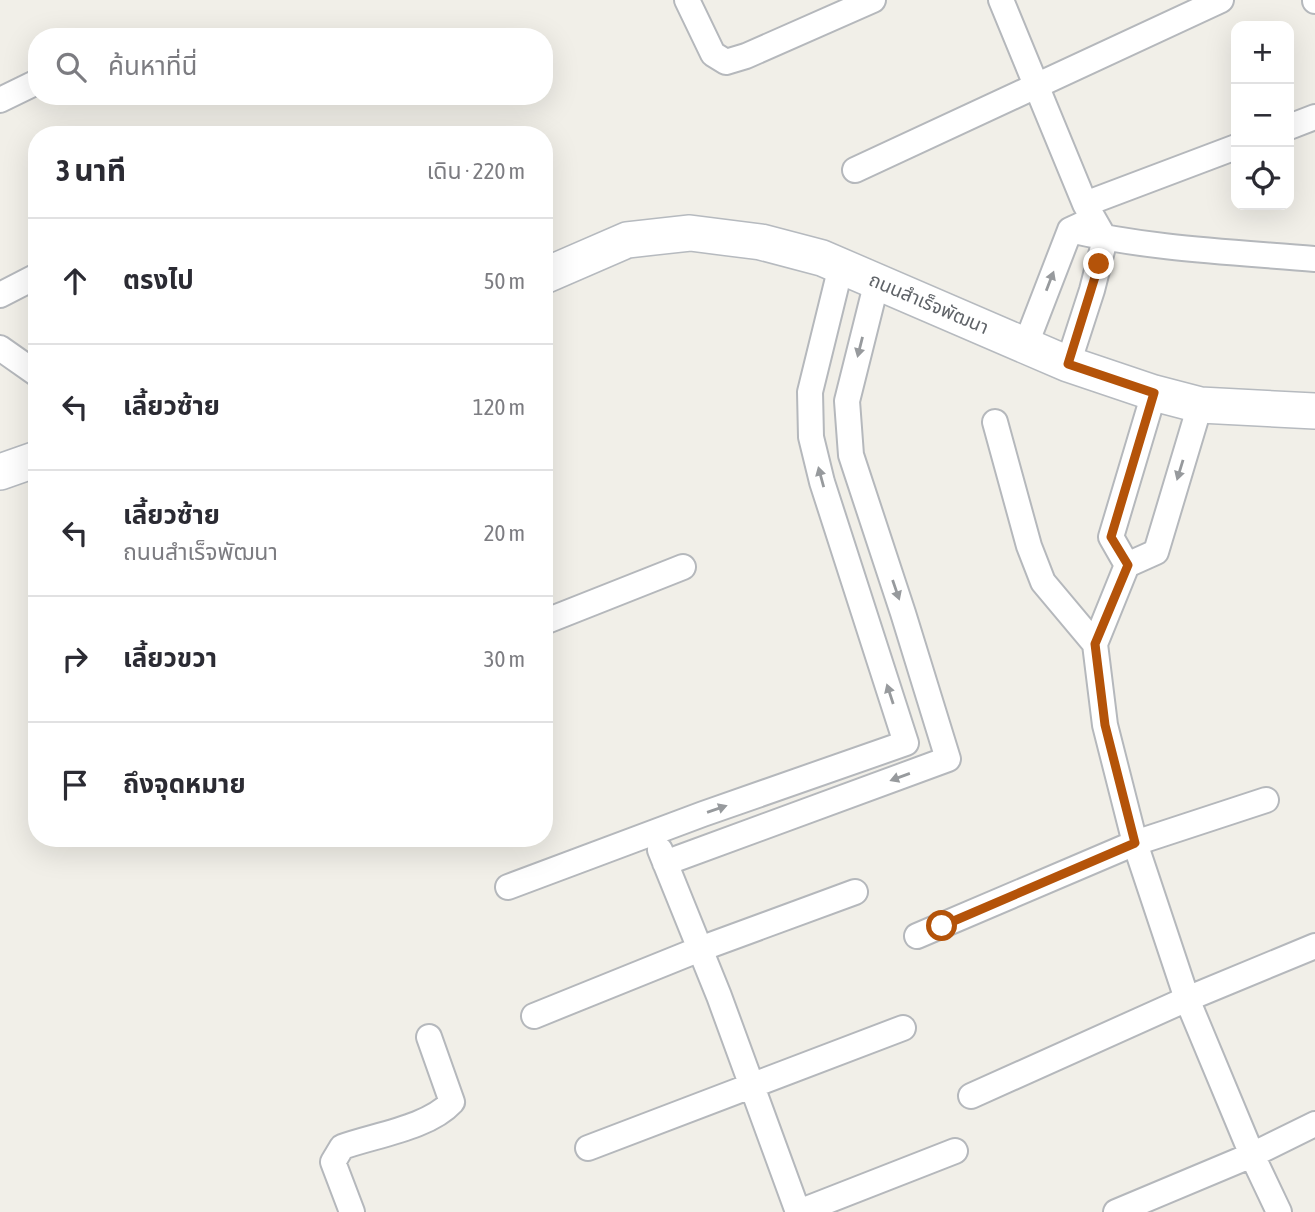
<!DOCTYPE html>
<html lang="th">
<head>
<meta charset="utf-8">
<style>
	body { margin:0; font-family:"Asap Condensed","Noto Sans Thai",sans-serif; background:#f7f7f7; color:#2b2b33 }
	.controls { position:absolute; right:21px; top:21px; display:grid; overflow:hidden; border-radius:14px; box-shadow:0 7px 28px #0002 }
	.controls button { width:63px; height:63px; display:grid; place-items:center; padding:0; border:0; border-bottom:2px solid #e1e1e2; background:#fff; color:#2b2b33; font:35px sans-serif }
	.stop { position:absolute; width:21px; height:21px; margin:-16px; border:5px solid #b45309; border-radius:50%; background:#fff }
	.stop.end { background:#b45309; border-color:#fff; box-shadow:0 2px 7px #0008 }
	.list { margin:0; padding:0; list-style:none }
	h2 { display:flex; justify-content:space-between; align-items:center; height:91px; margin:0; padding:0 28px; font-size:30px }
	h2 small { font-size:23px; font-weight:400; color:#7c7c81 }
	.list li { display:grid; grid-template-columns:46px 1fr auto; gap:21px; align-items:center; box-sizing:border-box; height:126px; padding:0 28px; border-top:2px solid #e1e1e2 }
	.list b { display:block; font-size:26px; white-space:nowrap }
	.list p { margin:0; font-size:23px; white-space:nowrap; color:#7c7c81 }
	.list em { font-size:23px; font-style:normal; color:#7c7c81 }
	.icon { flex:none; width:38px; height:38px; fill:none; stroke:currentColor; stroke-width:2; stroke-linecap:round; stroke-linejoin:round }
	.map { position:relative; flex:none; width:1315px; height:1212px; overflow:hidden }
	.search { position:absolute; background:#fff; box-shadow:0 7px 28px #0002; left:28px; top:28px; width:525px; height:77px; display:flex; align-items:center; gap:18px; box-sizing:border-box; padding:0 24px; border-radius:28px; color:#7c7c81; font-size:26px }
	.panel { position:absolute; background:#fff; box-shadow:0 7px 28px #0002; left:28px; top:126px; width:525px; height:721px; border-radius:28px }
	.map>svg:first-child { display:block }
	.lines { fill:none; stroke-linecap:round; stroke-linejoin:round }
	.street-casing { stroke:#b5b8bc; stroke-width:28 }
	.secondary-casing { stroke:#b6babf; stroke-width:38 }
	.street { stroke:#fff; stroke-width:24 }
	.secondary { stroke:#fff; stroke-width:35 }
	.oneway { fill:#979a9d }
	.route { stroke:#b45309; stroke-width:9 }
	.labels { text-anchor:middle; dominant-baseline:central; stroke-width:5; stroke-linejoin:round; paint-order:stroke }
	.street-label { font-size:19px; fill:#5f6368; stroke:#fff }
</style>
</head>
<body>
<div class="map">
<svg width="1315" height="1212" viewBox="0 0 1315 1212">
	<rect width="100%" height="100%" fill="#f1efe8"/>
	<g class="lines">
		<defs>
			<path id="street" d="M687,0L713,54L726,62L746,56L873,0
				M1001,0L1085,204L1105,239L1092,290L1068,364
				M1315,0V1
				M0,100L37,82
				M1289,127L1315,117
				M855,170L1221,0
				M1085,204L1236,147
				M1070,230C1150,249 1233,252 1315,259
				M0,295L37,276
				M1026,344L1070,230L1083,224
				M0,348L37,374
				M1200,405L1156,552L1127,565L1095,644L1105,725L1135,843L1187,999L1252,1155L1279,1212
				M995,422L1029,546L1043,582L1095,644
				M1127,565L1111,537L1154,393
				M544,622L683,567
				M660,850L719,996L798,1212
				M665,863L948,759L903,613L851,455L847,401L877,281
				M508,887L703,814L906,743L822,482L811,437L810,392L841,266
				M917,936L1135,843L1266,800
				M534,1016L700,949L855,892
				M971,1096L1187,999L1315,946
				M588,1148L903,1028
				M352,1212L333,1162L342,1147C375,1135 428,1128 452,1102L429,1037
				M799,1212L955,1151
				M1116,1212L1252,1155L1315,1124"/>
			<path id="secondary" d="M544,276L627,240L690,233L761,242L822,258L1068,364L1154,393L1200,405L1315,411
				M0,472L37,459"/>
		</defs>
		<use href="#street" class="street-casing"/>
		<use href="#secondary" class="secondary-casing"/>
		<use href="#street" class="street"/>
		<use href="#secondary" class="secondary"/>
	</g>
	<defs><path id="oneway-solid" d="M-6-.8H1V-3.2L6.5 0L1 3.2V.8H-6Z" transform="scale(1.75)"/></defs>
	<g class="oneway">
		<use href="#oneway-solid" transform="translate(1050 281) rotate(-69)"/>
		<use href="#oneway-solid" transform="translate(860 347) rotate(104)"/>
		<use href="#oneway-solid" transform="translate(1180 470) rotate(107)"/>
		<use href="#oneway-solid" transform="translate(821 477) rotate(-105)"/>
		<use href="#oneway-solid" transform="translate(896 590) rotate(71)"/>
		<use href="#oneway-solid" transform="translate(890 694) rotate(-108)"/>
		<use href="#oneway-solid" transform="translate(900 777) rotate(160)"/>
		<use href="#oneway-solid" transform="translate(717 809) rotate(-19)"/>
	</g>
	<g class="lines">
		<path class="route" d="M942,926L1135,843L1105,725L1095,644L1128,565L1111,537L1154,393L1068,364L1099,264"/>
	</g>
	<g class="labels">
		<g class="street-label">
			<text transform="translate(929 303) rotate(23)">ถนนสำเร็จพัฒนา</text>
		</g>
	</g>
</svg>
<div class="controls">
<button>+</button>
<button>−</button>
<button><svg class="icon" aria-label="locate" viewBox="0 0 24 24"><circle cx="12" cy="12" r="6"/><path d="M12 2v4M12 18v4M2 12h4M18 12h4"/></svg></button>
</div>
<div class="stop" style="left:942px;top:926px"></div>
<div class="stop end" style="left:1099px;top:264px"></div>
<div class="search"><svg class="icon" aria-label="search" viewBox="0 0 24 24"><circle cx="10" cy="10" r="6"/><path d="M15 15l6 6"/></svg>ค้นหาที่นี่</div>
<section class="panel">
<h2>3 นาที<small>เดิน · 220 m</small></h2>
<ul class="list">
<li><svg class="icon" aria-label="ahead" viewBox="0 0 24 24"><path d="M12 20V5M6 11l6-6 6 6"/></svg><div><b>ตรงไป</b></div><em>50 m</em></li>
<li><svg class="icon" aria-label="left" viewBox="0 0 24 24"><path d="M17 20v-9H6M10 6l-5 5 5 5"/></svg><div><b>เลี้ยวซ้าย</b></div><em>120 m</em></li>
<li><svg class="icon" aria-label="left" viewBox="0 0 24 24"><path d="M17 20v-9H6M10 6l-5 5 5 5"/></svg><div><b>เลี้ยวซ้าย</b><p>ถนนสำเร็จพัฒนา</p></div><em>20 m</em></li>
<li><svg class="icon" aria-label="right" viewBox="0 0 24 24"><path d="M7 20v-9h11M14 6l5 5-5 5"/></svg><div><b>เลี้ยวขวา</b></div><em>30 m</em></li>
<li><svg class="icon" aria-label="arrive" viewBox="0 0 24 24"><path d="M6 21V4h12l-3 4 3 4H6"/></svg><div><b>ถึงจุดหมาย</b></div></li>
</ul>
</section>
</div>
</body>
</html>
